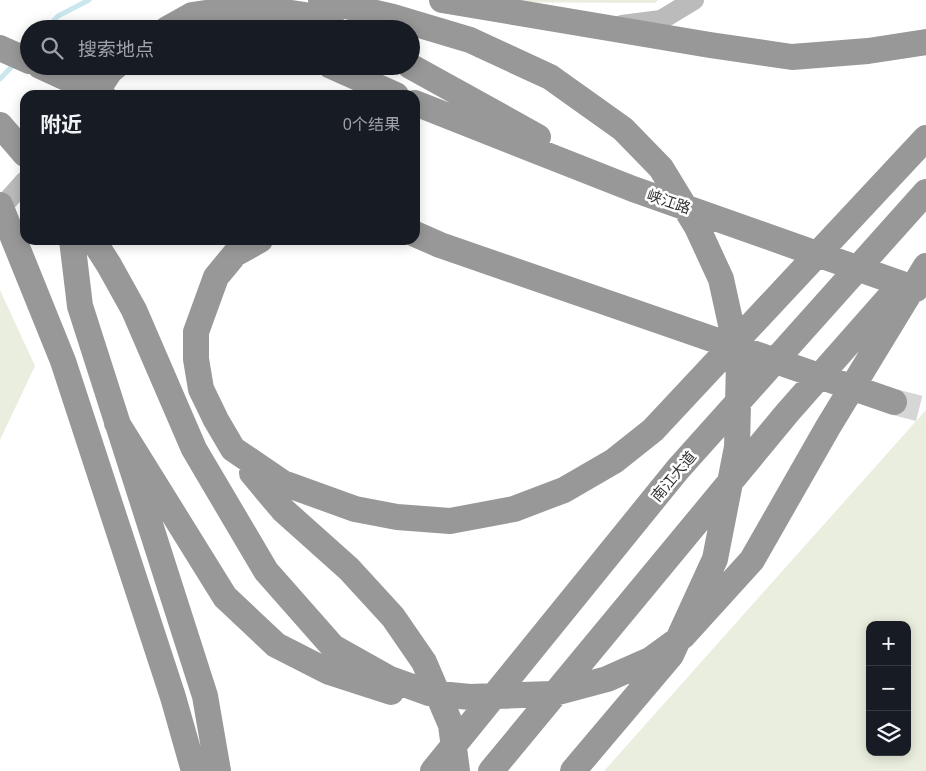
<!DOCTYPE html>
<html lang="zh">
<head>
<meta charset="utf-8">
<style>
	body { margin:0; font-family:"Noto Sans","Noto Sans SC",sans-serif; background:#242831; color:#f1f3f6 }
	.controls { position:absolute; right:15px; bottom:15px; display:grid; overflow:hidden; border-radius:10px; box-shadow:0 2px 12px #0003 }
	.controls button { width:45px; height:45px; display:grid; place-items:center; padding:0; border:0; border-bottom:1px solid #363941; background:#171b24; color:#f1f3f6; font:25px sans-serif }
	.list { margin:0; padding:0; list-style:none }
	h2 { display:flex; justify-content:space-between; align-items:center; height:65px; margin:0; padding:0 20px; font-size:21px }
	h2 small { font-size:16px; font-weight:400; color:#9ea1a6 }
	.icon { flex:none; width:28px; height:28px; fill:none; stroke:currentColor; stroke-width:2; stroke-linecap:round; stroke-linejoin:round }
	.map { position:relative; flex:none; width:926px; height:771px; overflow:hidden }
	.search { position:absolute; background:#171b24; box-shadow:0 2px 12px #0003; left:20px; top:20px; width:400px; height:55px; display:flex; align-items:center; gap:12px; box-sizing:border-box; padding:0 18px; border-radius:28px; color:#9ea1a6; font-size:19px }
	.panel { position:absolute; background:#171b24; box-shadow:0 2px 12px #0003; left:20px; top:90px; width:400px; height:155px; border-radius:15px }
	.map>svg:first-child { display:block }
	.green { fill:#eaeede; fill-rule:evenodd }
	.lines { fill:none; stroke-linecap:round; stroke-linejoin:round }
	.stream { stroke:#cae7ee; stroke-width:5 }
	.highway-tunnel { stroke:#d6d6d6; stroke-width:26; stroke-dasharray:26 13; stroke-linecap:butt }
	.secondary { stroke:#bbb; stroke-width:20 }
	.highway { stroke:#989898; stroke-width:26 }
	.labels { text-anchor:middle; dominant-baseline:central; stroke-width:5; stroke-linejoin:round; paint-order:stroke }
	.street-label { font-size:15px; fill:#313131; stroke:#fff }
</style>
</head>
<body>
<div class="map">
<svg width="926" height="771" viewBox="0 0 926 771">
	<rect width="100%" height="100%" fill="#fff"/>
	<path class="green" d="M470,0H658L655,3L479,2Z
		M0,290L35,366L0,440Z
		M926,410V771H604ZM870,625H907V752H870Z"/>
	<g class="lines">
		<path class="stream" d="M46,29L58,16L89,0
			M0,79L15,63"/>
		<path class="highway-tunnel" d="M894,402L926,410"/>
		<path class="secondary" d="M622,25L661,20L694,0
			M0,209L25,181"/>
		<path class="highway" d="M321,0L393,17L470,40L550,77L623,129L661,168L697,227L721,279L739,361L737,447L715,559L671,655L573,771
			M442,0L710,45L792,57L868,51L926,42
			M213,11L251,29
			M167,29L192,15L249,7L305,15L335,29
			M0,48L29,61
			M40,66L103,95
			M331,66L396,95
			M410,66L538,137
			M94,95L110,71L116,66
			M415,103L633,189L916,289
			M0,125L25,154
			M0,205L63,361L173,697L194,771
			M415,234L440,245L894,402
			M72,240L80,306L205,696L218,771
			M93,240L109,265L134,310L194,449L266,571L333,647L390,679L429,693L470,697L551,694L607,679L650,660L683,636L752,560L828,427L926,266
			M260,240L235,254L216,277L196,332V359L201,389L216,420L233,449L283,483L355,509L397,517L450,521L514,509L564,490L614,461L653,430L926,138
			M117,423L225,597L276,645L329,672L391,692
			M252,473L283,510L349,569L393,617L424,662L451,725L457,771
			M433,771L678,469L926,192
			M491,771L788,412L901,284"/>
	</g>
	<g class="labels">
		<g class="street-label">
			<text transform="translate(669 201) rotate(19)">峡江路</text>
			<text transform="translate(673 476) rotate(-50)">南江大道</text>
		</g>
	</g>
</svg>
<div class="controls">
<button>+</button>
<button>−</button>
<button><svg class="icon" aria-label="layers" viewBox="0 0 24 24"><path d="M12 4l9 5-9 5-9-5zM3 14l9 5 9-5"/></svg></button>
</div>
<div class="search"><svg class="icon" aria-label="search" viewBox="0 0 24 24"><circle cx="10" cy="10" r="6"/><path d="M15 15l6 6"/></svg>搜索地点</div>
<section class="panel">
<h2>附近<small>0个结果</small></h2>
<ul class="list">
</ul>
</section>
</div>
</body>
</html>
